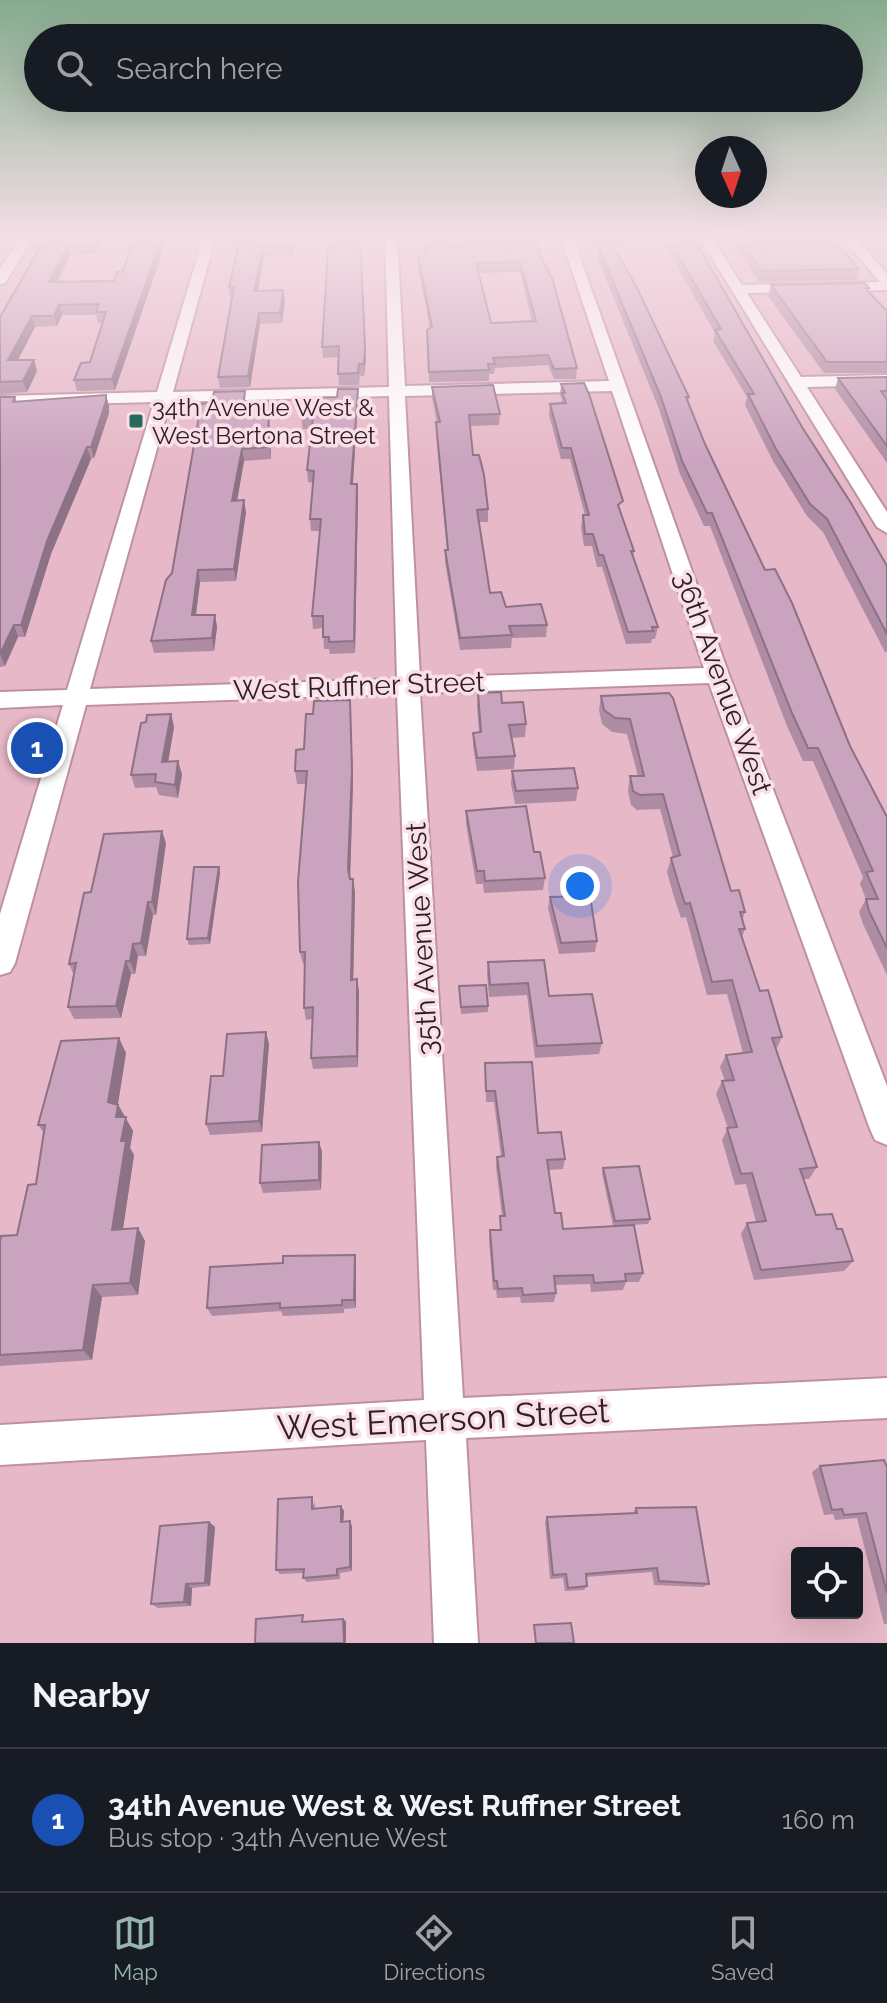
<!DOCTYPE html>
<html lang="en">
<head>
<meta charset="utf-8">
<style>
	body { margin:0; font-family:Raleway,sans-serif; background:#242831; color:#f1f3f6 }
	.controls { position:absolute; right:24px; bottom:24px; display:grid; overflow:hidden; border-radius:8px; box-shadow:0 8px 32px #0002 }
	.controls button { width:72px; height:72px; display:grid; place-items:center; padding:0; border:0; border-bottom:2px solid #363941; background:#171b24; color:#f1f3f6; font:40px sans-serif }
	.compass { position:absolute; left:695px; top:136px; width:72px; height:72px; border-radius:50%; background:#171b24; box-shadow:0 8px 32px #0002; rotate:177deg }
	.you { position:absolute; left:580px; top:886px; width:28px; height:28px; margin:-20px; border:6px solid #fff; border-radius:50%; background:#1a73e8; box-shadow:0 0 0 12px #1a73e833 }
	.badge { display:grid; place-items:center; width:52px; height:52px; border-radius:50%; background:#96b5b1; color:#fff; font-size:26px; font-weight:700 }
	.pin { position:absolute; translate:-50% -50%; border:4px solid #fff; box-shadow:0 2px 8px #0006 }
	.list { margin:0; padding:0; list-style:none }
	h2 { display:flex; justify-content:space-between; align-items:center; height:104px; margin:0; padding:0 32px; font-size:34px }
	h2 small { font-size:26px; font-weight:400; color:#9ea1a6 }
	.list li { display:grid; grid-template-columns:52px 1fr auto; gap:24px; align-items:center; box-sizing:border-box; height:144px; padding:0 32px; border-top:2px solid #363941 }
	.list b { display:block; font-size:30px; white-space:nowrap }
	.list p { margin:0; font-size:26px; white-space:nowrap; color:#9ea1a6 }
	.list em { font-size:26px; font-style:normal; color:#9ea1a6 }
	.icon { flex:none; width:44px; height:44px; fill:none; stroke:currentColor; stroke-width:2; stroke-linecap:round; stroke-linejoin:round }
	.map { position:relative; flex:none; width:887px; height:1643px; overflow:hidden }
	.search { position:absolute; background:#171b24; box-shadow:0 8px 32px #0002; left:24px; right:24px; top:24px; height:88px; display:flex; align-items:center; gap:20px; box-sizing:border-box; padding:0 28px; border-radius:44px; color:#9ea1a6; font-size:30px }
	.sheet { height:248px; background:#171b24 }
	nav { display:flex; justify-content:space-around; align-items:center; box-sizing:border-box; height:112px; border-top:2px solid #363941; background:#171b24; font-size:22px; color:#9ea1a6 }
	nav a { display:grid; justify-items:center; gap:4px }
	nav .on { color:#96b5b1 }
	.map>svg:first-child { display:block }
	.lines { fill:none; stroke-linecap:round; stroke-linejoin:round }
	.minor-casing { stroke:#be91a0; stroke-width:4 }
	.minor { fill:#fff; fill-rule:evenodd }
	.wall { fill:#ae8ca3; fill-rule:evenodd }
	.shaded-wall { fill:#8d7285 }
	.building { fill:#caa3be; stroke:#8d7285; stroke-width:2; fill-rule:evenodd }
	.poi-dot { fill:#266a5c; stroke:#f9e0e8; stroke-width:3 }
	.labels { text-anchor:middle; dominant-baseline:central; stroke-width:7; stroke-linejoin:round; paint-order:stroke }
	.far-poi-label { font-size:24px; fill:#301e24; stroke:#f9e0e8; text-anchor:start }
	.street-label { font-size:28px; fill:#301e24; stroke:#f9e0e8 }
	.near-street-label { font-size:34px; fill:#301e24; stroke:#f9e0e8 }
</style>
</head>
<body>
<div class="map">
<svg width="887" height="1643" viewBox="0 0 887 1643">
	<rect width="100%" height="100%" fill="#e7b8c7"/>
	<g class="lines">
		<defs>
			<path id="minor" d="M0,235H143L137,239L31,241L5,283L0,284V269L18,241L0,242Z
				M204,235H216L173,392L389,387L385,235H397L405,386L609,381L560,235H572L729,675L887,1086V1145L875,1140L870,1129L709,683L420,693L463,1398L887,1378V1418L466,1438L478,1643H434L426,1440L0,1465V1425L424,1400L397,694L86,705L15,963L10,972L0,975V914L63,705L0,708V692L67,690L154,402L0,406V396L157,392ZM612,391L704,668L420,678L405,396ZM389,396L397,679L90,689L170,402Z
				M698,235H710L742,285L880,282L840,235H853L887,274V290L747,293L801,377L887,375V385L807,387L887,512V533L877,527Z"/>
		</defs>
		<use href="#minor" class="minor-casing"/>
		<use href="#minor" class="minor"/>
	</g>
	<path class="wall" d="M248,235H296L293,255L264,256L258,291L283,290L285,301L282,323L260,324L250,387L220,388L218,377L232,298H230L229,287Z
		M360,235L366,358L364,376H360L359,385H339L338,357L323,358L322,347Z
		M422,235H442L443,244L482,243L480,235H534L577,368L576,379H554L548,365L495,368L494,374H489V381L429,382L427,330L430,328L418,266V257L425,256ZM520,272L532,322L491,323L478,273Z
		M590,235H656L619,236L620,238L619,248H614L689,397L688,403L705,444L850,746L887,817V975L863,924L859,912L866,899L860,884L863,877L813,761H803L787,726L710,526H704L680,474L659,409L597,257L598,249H596Z
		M659,235H692L802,427L887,566V652H885L823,532L807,516L773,461L745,405L747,397L713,341L715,333Z
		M728,235H830L859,269L857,280L759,282Z
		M101,243L95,254L70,255L57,282L114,281L122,272L160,259L115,390L77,391L74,380L90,362L102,323H98L96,315H62L57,326L35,327L18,360H34L37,371L27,392L0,394V317L37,253L35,246Z
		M771,285L869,288L868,291L887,311V373H824L768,296Z
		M887,377V463L835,389L838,378Z
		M561,384L621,513L634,551L633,557L658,627L655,639H652L651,643L626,644L602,567H597L592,546H584L581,527L583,515H585L570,459H561L549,415L550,404L561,403L562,399L560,395Z
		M432,387L500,414L499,425L470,426L473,455L488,509V522H479L490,593L506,607L547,625L546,637L512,638L511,648L460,650L445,562V550H447L436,434V422H437L432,398Z
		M106,395L109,406V413L94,458L91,459L51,554L25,637H18L5,666L0,667V397H15L17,402Z
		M358,400L353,484H357L358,496L355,653L330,654L329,649H324L323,628L313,629L312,616L320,531H311L310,519L313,483L308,482L307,470L311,429H303L301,418Z
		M268,401L271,459L244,461L237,500L246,512L236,581L200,582L196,615H215L217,627L214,651L154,653L151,641L172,573L212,402Z
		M478,693L502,703L526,724L525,737L512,738L515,756L514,769L477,771L473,746V733L479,732L477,706Z
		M669,693L731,891L745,912L742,921L745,929L742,937L760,991L782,1037L776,1050L817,1167L809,1179H804L816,1215L837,1229L853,1261L844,1271L754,1280L741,1234L747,1223L756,1222L746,1184L735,1185L722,1140L728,1128L716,1094L722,1081H725L720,1067L726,1055L743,1053L727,994L707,995L686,917L681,918L674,897L667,872L671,858L673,857L660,809L637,810L631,805L628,791L630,776H638L627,734L612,732L602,724L599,710L601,696Z
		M350,700L353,782L350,878L355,892L353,980L359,991L358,1067L313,1069L311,1058L312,1019L306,1020L304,1008L305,964H303L300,952L306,784H297L295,771L304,749L313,714Z
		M171,714L174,727L168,761L182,774L178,798L159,795L156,787L135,788L131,775L146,722Z
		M512,771L578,788L576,801L515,804L511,784Z
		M466,811L534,852L545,878L543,890L484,893L483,884H476L466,824Z
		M166,843L156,915H153L146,956H138L135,974H131L121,1018L74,1019L68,1007L74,975L69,964L91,892Z
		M219,867L220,873L210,944L189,945L187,939Z
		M550,897L597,941L595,952L559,954L548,908Z
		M544,960L549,996L602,1043L599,1054L535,1058L527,995L489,997L487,974L488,962Z
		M459,986L488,1006V1012L461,1014Z
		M266,1032L269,1044L262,1132L210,1135L206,1124L223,1076Z
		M126,1053L118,1104L133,1131L130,1148L134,1155L123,1229L138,1228L145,1241L138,1295L102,1297L92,1360L0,1366V1241L17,1235L36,1184L44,1133L38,1125Z
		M485,1063L538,1133L565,1159L563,1169L549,1170L555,1213L563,1229L643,1273L639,1282H626L623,1290L591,1292L590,1284L555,1285L556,1293L554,1302L521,1303L520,1297L497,1298L496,1290H493L489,1240L490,1230H500V1216H502L496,1167L497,1157H501L494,1102H486Z
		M319,1142L322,1152L321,1190L263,1193L260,1183Z
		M603,1168L650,1219L648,1224L613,1226L602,1173Z
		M356,1265V1308L344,1309V1313L283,1316L281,1311L212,1316L207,1308Z
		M820,1466L887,1467V1624H884L857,1518L835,1520L833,1514L824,1515L812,1472Z
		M315,1502V1509L341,1506L344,1511L343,1522L352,1526V1571L340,1573V1579L307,1582L303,1578V1573L280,1574L276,1570Z
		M636,1508L709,1584L703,1587L654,1585L652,1572L586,1577L587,1586L584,1590L565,1591L563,1578L550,1579L545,1522L547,1517L632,1514Z
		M209,1522L215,1527L210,1586L192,1588L191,1606L158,1608L151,1604Z"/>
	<path class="shaded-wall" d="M98,235H99L101,243L95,254L93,244Z
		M161,235H165L160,259L115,390L112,379Z
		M293,235H296L293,255L292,245Z
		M360,235L366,358L364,376V364Z
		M68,245L70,255L52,293L49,282Z
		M263,246L264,256L256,301L254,291Z
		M283,290L285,301L282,323L280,313Z
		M59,305L62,315L57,326L54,316Z
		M259,313L260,324L250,387L248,376Z
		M32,316L35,327L12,371L8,360Z
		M34,360L37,371L27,392L23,381Z
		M358,389V400L352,496L351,484Z
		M106,395L109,406V413L94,458L91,447Z
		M268,401L269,412L271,459L269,447Z
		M87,447L91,459L51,554L25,637L21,625L47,541Z
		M242,449L244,461L235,513L232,501Z
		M357,484L358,496L355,653L354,641Z
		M244,500L246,512L236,581L234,569Z
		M198,570L200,582L194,628L192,615Z
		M215,615L217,627L214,651L212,638Z
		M14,625L18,637L5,666L0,654Z
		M350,700L353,782L350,882L348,869Z
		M171,714L174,727L166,775L162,762Z
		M178,761L182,774L178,798L175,785Z
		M162,831L166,843L156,915L152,902Z
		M219,867L220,873L210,944L208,938Z
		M353,879L355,892L353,992L351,980Z
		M148,902L153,915L146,956L141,943Z
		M133,944L138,956L135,974L130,961Z
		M126,961L131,974L121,1018L116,1006Z
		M357,979L359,991L358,1067L357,1056Z
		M266,1032L269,1044L262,1132L259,1121Z
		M119,1038L126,1053L116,1116L108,1102Z
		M118,1105L133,1131L130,1148L134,1155L121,1242L112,1230L116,1117Z
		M319,1142L322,1152L321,1190L319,1180Z
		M138,1228L145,1241L138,1295L130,1283Z
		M355,1255L356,1265V1308L354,1300Z
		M93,1285L102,1297L92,1360L83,1350Z
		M341,1506L344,1511L343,1527L341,1522Z
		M350,1521L352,1526V1571L350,1567Z
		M209,1522L215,1527L210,1586L205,1583Z
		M186,1584L192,1588L191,1606L184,1602Z
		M343,1619L346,1621V1643H344Z"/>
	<path class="building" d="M41,235H98L93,244L68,245L49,282L114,281L117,272H122L133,244H139L142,235H161L158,249L112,379L74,380L81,363L90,362L106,312H96L99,304L59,305L54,316H32L8,360H34L23,381L0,382V317L41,246H35Z
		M248,235H293L292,245L263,246L254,291L283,290L280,313H259L248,376L218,377L234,287H229L240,239Z
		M329,235H360L365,347L364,364H359L358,373L338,374L339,346L322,347Z
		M423,235H442L443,244L485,243L483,235H534L540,256L552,278L577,368L554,369L548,355L493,358L495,364H488L489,370L429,372L427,330L432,327L418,257L426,256ZM520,262L536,321L491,323L476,263Z
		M595,235H618L620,238L597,239Z
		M666,235H692L802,427L851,503L887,566V634L827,519L810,504L776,449L748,394H754L715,330L721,329Z
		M737,235H830L859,269L761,271Z
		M610,241L636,286L689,397H686L705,444L765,570L775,569L792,603L850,746L887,817V948L869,911L866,899H878L866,872L873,871L818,748H808L792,713L712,513H707L682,461L661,397L598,246Z
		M865,283L869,288H865L887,311V362H827L771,285Z
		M887,377V391H881L887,400V446L838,378Z
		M584,383L589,394L623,501L618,505L634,551H631L658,627H652L653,631L628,632L603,555H599L593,534H585L583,515H589L571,448H562L550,404L566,403L562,393H565L561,384Z
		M493,385L500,414L469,415L473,455H479L484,475L488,509L477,510L490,593L501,592L506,607L541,604L547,625L509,626L512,635L460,638L445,550H448L436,422H440L432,387Z
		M338,389H358L351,484H357L354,641L329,642V637H323V616H312L321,519H310L314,471L307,470L313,417L301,418L303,398L337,397Z
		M245,391L244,401H268L269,447L242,449L232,501L244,500L234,569L198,570L192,615H215L212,638L151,641L166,580L172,573L201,404L212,402L214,392Z
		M106,395V401L91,447H87L47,541L21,625H14L0,654V397H15L13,402Z
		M501,692L502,703L523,702L526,724L509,725L515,756L477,758L473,733L481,732L478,693Z
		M669,693L673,698L731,891L739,890L745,912H740L745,929H739L760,991L768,990L782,1037L772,1038L817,1167L800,1169L816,1215L832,1214L837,1229H842L853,1261L761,1270L747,1223L766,1221L752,1173L741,1174L727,1128L737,1127L722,1081L734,1080L726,1055L752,1052L732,980L712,982L690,903L685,904L678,882L671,858L680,855L663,794L640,795L633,791L630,776H644L630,719L615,718L604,710L601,696Z
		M350,700L352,769L348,869L350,879H353L351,980L357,979V1056L311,1058L313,1007L304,1008L305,952H300L298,882L307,771H295L296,750L304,749L306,714H313L314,701Z
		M171,714L162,762L178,761L175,785L155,782L156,774L131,775L141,723L146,722L147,715Z
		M574,768L578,788L516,791L512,771Z
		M526,806L534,852H540L545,878L485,881L484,871H477L466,811Z
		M162,831L152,902H148L141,943L133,944L130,961H126L116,1006L68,1007L76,963L69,964L84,893L91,892L104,834Z
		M194,867H219L208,938L187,939Z
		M590,896L597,941L561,943L550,897Z
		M544,960L549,996L592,994L602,1043L537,1046L528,983L490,985L488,962Z
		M486,985L488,1006L461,1007L459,986Z
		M266,1032L259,1121L206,1124L211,1076H223L227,1034Z
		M119,1038L108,1102L118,1105L116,1117H126L121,1141H126L112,1230L138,1228L130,1283L93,1285L83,1350L0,1355V1241L1,1236L17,1235L28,1185L36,1184L45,1125H38L61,1041Z
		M532,1062L538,1133L561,1132L565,1159L547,1160L555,1213H561L563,1229L634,1225L643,1273L625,1274L626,1281L594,1283L593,1275L554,1276L556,1293L523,1295L522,1288L498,1289L497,1281H494L490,1230H501L500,1216H505L497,1157L504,1156L495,1091H486L485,1063Z
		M319,1142V1180L260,1183L262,1145Z
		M639,1166L650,1219L615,1221L603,1168Z
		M355,1255L354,1300H342V1305L280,1308V1303L207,1308L210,1267L283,1263V1256Z
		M884,1460L887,1467V1593L866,1513L844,1515L842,1509L832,1510L820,1466Z
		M312,1497V1509L341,1506V1522L350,1521V1567L337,1569V1575L303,1578L304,1569L276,1570L278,1499Z
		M696,1507L709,1584L659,1581L657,1568L586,1574L587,1586L568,1588L566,1574L553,1575L547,1517L637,1513L636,1508Z
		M209,1522L205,1583L186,1584L184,1602L151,1604L160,1526Z
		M303,1615L302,1622L343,1619L344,1643H255L256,1619Z
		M571,1623L574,1643H536L534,1625Z"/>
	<linearGradient id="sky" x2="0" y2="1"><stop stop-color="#84ab8d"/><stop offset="0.51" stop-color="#f4dfe6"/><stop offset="1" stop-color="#f4dfe6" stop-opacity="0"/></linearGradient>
	<rect width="887" height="465" fill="url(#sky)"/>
	<rect class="poi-dot" x="128" y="413" width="16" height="16" rx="4"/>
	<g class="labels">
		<g class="far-poi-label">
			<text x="152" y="407">34th Avenue West &amp;<tspan x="152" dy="28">West Bertona Street</tspan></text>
		</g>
		<g class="street-label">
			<text transform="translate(723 683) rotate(70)">36th Avenue West</text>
			<text transform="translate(359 686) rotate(-2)">West Ruffner Street</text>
			<text transform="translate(422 939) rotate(-93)">35th Avenue West</text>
		</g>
		<g class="near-street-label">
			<text transform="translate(443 1419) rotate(-3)">West Emerson Street</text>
		</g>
	</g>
</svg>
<div class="controls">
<button><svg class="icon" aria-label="locate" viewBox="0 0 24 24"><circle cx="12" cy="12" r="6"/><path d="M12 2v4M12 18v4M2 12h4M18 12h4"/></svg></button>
</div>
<svg class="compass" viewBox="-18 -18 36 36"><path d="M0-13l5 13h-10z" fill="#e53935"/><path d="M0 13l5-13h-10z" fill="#9ea1a6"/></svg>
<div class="you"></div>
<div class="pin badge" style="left:37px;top:748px;background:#1a4fb4">1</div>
<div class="search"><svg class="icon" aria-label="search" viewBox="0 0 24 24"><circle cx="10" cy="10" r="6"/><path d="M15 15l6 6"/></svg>Search here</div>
</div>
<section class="sheet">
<h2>Nearby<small></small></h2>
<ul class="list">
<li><span class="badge" style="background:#1a4fb4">1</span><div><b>34th Avenue West &amp; West Ruffner Street</b><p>Bus stop · 34th Avenue West</p></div><em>160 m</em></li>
</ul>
</section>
<nav>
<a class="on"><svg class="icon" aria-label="map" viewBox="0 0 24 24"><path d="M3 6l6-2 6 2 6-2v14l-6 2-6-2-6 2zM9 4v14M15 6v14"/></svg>Map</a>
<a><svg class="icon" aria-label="directions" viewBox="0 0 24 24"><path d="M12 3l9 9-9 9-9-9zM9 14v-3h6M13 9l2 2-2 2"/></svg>Directions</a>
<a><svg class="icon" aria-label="saved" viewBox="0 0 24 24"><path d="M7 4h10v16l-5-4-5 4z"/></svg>Saved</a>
</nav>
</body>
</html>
